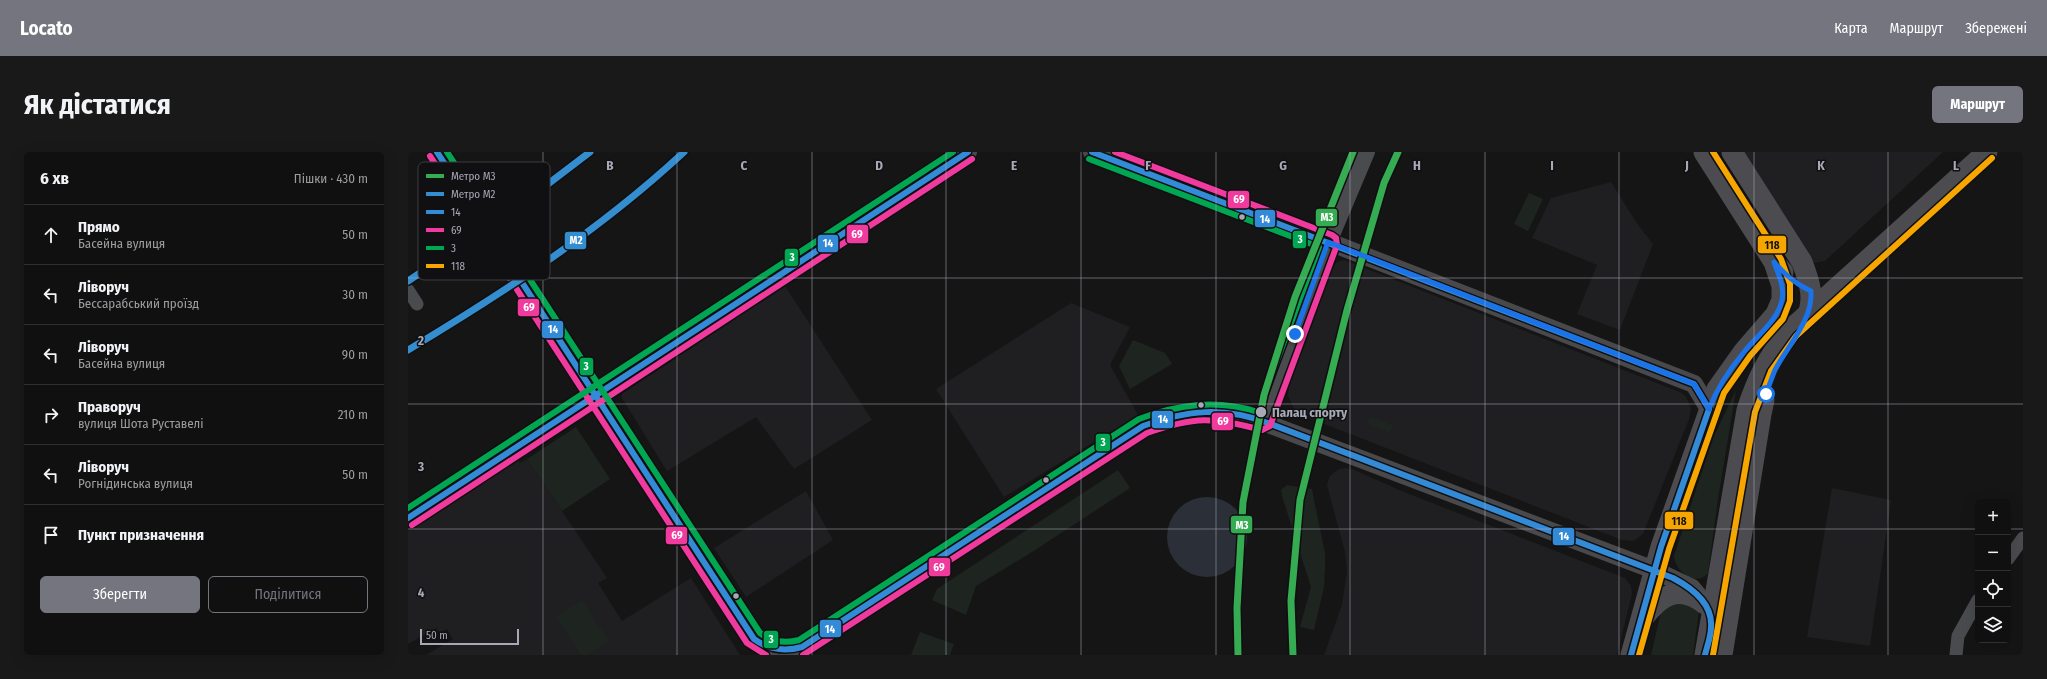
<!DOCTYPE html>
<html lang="uk">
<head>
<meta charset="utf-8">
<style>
	body { margin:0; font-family:"Fira Sans Condensed",sans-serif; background:#191919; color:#f1f3f6 }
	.controls { position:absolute; right:12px; bottom:12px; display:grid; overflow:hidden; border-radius:6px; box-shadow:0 4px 16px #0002 }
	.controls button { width:36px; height:36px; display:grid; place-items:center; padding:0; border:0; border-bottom:1px solid #303030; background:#101010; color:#f1f3f6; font:20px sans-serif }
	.scale { position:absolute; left:12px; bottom:10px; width:99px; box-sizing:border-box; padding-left:4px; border:2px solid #a7a9b6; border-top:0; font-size:11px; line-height:14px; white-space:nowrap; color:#a7a9b6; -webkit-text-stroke:3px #100f11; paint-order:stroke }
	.stop { position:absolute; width:12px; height:12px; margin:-9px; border:3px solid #1a73e8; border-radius:50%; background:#fff }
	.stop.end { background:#1a73e8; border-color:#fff; box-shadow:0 1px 4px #0008 }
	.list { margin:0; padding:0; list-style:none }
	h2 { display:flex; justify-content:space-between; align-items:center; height:52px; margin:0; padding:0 16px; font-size:17px }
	h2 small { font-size:13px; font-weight:400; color:#9c9d9f }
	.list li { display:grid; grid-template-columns:26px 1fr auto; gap:12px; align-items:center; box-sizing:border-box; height:60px; padding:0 16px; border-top:1px solid #303030 }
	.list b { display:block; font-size:15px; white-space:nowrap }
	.list p { margin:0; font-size:13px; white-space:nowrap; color:#9c9d9f }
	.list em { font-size:13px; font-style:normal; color:#9c9d9f }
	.actions { display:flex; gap:8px; padding:12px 16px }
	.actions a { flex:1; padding:9px 0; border:1px solid #74757e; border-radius:6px; text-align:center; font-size:14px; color:#74757e }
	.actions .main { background:#74757e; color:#fff }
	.icon { flex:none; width:22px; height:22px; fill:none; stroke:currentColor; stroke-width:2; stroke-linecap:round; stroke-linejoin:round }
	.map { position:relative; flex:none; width:1615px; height:503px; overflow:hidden; border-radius:6px }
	header { display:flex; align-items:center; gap:24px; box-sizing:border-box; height:56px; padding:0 20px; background:#74757e; color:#fff }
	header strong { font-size:19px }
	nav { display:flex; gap:22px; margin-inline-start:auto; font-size:14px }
	.intro { display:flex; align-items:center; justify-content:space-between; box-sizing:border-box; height:96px; padding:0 24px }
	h1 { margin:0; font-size:28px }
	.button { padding:10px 18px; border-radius:6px; background:#74757e; color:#fff; font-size:14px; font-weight:700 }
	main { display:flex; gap:24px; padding:0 24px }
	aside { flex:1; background:#101010; border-radius:6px; box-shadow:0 4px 16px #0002 }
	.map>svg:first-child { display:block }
	.built { fill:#1f1f21 }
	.green { fill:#1e241f }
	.water { fill:#2b3038 }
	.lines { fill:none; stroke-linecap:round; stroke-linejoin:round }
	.minor { stroke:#4a4b4e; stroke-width:13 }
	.tertiary { stroke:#4a4b4e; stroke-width:16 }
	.secondary { stroke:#49494c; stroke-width:18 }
	.primary { stroke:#4c4c50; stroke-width:21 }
	.bus-1-casing { stroke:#100f11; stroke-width:9 }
	.bus-2-casing { stroke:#100f11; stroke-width:9 }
	.bus-3-casing { stroke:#100f11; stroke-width:9 }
	.bus-4-casing { stroke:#100f11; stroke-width:9 }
	.bus-1 { stroke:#338bd7; stroke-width:6 }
	.bus-2 { stroke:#f13a9d; stroke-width:6 }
	.bus-3 { stroke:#00a651; stroke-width:6 }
	.bus-4 { stroke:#f7a600; stroke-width:6 }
	.metro-1-casing { stroke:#100f11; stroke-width:10 }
	.metro-2-casing { stroke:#100f11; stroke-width:10 }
	.metro-1 { stroke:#35ab52; stroke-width:7 }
	.metro-2 { stroke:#348dce; stroke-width:7 }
	.route { stroke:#1a73e8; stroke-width:5 }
	.grid { fill:none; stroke:#a7a9b6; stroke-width:1; stroke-opacity:0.55 }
	.bus-dot { fill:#a7a9b6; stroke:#100f11; stroke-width:1.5 }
	.labels { text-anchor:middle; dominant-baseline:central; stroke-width:3; stroke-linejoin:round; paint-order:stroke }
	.stop-label { font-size:13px; font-weight:bold; fill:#a7a9b6; stroke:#100f11; text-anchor:start }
	.key { fill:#100f11; stroke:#3d3d43; stroke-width:1 }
	.key-label { font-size:11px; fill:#a7a9b6 }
	.grid-label { font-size:13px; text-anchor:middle; font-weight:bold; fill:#a7a9b6; stroke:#100f11; stroke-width:3; stroke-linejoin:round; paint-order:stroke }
	.line-badge { stroke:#100f11; stroke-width:1.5 }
	.badge-label { font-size:11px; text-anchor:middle; font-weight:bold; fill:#fff }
	.pale-badge-label { font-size:11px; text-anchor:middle; font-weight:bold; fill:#111 }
</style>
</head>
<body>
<header>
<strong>Locato</strong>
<nav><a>Карта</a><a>Маршрут</a><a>Збережені</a></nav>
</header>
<div class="intro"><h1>Як дістатися</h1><a class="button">Маршрут</a></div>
<main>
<aside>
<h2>6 хв<small>Пішки · 430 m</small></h2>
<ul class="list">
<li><svg class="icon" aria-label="ahead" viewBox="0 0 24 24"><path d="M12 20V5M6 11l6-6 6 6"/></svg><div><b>Прямо</b><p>Басейна вулиця</p></div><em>50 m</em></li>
<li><svg class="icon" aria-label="left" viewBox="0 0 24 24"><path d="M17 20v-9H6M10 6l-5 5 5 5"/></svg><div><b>Ліворуч</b><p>Бессарабський проїзд</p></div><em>30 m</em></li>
<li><svg class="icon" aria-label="left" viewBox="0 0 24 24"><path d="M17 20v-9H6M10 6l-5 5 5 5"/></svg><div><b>Ліворуч</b><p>Басейна вулиця</p></div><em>90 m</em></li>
<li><svg class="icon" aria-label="right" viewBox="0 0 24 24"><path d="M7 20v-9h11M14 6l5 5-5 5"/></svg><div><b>Праворуч</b><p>вулиця Шота Руставелі</p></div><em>210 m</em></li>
<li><svg class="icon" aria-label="left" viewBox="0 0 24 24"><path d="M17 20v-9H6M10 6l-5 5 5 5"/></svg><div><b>Ліворуч</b><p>Рогнідинська вулиця</p></div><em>50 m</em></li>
<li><svg class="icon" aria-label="arrive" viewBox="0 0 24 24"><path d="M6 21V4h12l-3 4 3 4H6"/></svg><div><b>Пункт призначення</b></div></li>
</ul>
<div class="actions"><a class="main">Зберегти</a><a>Поділитися</a></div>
</aside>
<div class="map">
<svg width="1615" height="503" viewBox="0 0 1615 503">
	<rect width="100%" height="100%" fill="#151515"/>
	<path class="built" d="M1331,0H1535L1417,109L1406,111L1399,109Z
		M1203,30L1230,73L1245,92L1212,178L1169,162L1189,113L1124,86L1143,46Z
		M936,108L1274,241L1278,245L1283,256L1281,267L1235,382L1226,389L1214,388L891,262L886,257L880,244L881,229L924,116L929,110Z
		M377,134L464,268L386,317L348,265L259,319L214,246V242Z
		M663,151L722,175L702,213L730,263L596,345L528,237Z
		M109,306L112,311L119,307L199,426L190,431L214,469L283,426L332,503H18L45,487L39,477L32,481L28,476L0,492V379Z
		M937,316L944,317L996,340L1217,426L1223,434L1224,442L1209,503H916L934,453L939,419L937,400L919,333L921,326L924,322L931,317Z
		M1424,336L1483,348L1462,494L1399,485Z
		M398,339L425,388L338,445L306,396Z"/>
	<path class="green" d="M1121,41L1135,47L1120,79L1106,72Z
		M725,188L757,201L764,212L722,237L711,214Z
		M1328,238L1310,347L1300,421C1288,436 1267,419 1266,404L1306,284Z
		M962,264L985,273L982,281L959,272Z
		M168,275L202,327L154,359L119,307Z
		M710,318L722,336L624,400L568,434L558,463L524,448L529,437Z
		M879,333L904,337L917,402V418L916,435L906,478L892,475L903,435L874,344L873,338Z
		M1264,446L1291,459L1285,503H1243L1254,455Z
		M174,448L201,489L180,503H173L148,465Z
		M512,480L546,492L542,503H503Z"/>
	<path class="water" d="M759 385a40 40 0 1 1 80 0a40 40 0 1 1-80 0Z"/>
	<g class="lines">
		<path class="minor" d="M0,138L9,152
			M1600,407L1615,386
			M1548,503L1550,484L1570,448"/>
		<path class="tertiary" d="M855,270L921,90L959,0"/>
		<path class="secondary" d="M29,0L346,487C361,499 376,501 394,495L716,285C763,257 803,252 855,270L1246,418L1284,436L1294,448
			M684,0L921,90L1286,232L1301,257
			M0,366L560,0"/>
		<path class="primary" d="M1296,0L1366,110L1375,120
			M1324,0L1394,110C1401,128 1408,148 1398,166
			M1233,469C1252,444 1269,431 1297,452
			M1223,503L1253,395L1309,237L1336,199L1368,162L1374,148V134L1366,110
			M1297,503L1339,258C1349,227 1361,203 1382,178L1579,0
			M1314,503L1353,262L1356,248"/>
		<defs>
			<path id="bus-1" d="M29,0L346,487C361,498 376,500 394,495L735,274C780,258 814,254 860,271L1265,426C1284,436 1305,451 1303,475C1303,485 1299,494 1297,503
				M684,0L1286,232L1301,257L1253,395L1223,503
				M0,366L560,0"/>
			<path id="bus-2" d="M22,4L339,491L358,503
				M4,373L564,7
				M395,503L739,281C787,264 805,265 854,278L862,274L929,93L928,86L924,83L707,0"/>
			<path id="bus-3" d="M39,0L352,481C364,490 376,492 391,488L731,267C771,252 809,247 850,260L911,95L681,7
				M0,356L545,0"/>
			<path id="bus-4" d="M1231,503L1261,397L1316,241L1342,204L1375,167L1382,149V132L1373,107L1305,0
				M1305,503L1347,260L1363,219L1388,184L1584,6"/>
		</defs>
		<use href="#bus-1" class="bus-1-casing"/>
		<use href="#bus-2" class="bus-2-casing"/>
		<use href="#bus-3" class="bus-3-casing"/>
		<use href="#bus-4" class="bus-4-casing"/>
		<use href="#bus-1" class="bus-1"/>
		<use href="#bus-2" class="bus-2"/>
		<use href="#bus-3" class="bus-3"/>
		<use href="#bus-4" class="bus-4"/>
		<defs>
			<path id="metro-1" d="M830,503L829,456L835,350L856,243L887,145L945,0
				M885,503L883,449L892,348L939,158L976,31L990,0"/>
			<path id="metro-2" d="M0,129L102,61L182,0
				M0,198C98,139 192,78 276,0"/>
		</defs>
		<use href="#metro-1" class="metro-1-casing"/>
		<use href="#metro-2" class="metro-2-casing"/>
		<use href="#metro-1" class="metro-1"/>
		<use href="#metro-2" class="metro-2"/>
	</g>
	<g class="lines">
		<path class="route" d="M887,182L920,90L1286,232L1301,257C1309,236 1321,218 1336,200C1348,184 1370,169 1374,148C1377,135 1370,122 1366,110C1377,122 1387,132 1403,139C1405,168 1380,193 1367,218C1364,225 1361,234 1358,242"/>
	</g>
	<path class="grid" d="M135,0V503M269,0V503M404,0V503M538,0V503M673,0V503M808,0V503M942,0V503M1077,0V503M1211,0V503M1346,0V503M1480,0V503M0,126H1615M0,252H1615M0,377H1570M1600,377H1615"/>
	<g class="bus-dot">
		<circle cx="834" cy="65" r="3.5"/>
		<circle cx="793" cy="253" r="3.5"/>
		<circle cx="853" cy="260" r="6"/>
		<circle cx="638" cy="328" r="3.5"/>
		<circle cx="328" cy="444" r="3.5"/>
	</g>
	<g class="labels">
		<g class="stop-label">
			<text x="864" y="260">Палац спорту</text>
		</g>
	</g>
	<rect x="10" y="10" width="132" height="118" rx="6" class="key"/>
	<rect x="18" y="22" width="18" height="4" fill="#35ab52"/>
	<rect x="18" y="40" width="18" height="4" fill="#348dce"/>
	<rect x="18" y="58" width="18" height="4" fill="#338bd7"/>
	<rect x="18" y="76" width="18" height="4" fill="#f13a9d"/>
	<rect x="18" y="94" width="18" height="4" fill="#00a651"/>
	<rect x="18" y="112" width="18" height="4" fill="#f7a600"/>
	<g class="key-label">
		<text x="43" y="28">Метро M3</text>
		<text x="43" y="46">Метро M2</text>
		<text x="43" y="64">14</text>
		<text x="43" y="82">69</text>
		<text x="43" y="100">3</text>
		<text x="43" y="118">118</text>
	</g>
	<g class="grid-label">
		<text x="202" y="18">B</text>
		<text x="336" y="18">C</text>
		<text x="471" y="18">D</text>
		<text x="606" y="18">E</text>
		<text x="740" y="18">F</text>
		<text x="875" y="18">G</text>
		<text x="1009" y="18">H</text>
		<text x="1144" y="18">I</text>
		<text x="1279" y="18">J</text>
		<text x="1413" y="18">K</text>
		<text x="1548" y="18">L</text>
		<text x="13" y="193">2</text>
		<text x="13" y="319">3</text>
		<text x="13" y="445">4</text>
	</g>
	<g class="line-badge">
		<rect x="819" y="38" width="23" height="19" rx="4" fill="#f13a9d"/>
		<rect x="907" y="56" width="23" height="19" rx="4" fill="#35ab52"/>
		<rect x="846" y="57" width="22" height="19" rx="4" fill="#338bd7"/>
		<rect x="438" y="72" width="23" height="20" rx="4" fill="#f13a9d"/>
		<rect x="884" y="78" width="15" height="19" rx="4" fill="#00a651"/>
		<rect x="156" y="79" width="23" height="19" rx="4" fill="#348dce"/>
		<rect x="409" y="82" width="22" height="19" rx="4" fill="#338bd7"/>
		<rect x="1349" y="83" width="30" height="19" rx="4" fill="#f7a600"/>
		<rect x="376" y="96" width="15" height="19" rx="4" fill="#00a651"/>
		<rect x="109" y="146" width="23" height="19" rx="4" fill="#f13a9d"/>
		<rect x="133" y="168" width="23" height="19" rx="4" fill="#338bd7"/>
		<rect x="171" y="205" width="15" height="19" rx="4" fill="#00a651"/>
		<rect x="743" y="258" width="23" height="19" rx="4" fill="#338bd7"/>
		<rect x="803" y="260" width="23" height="19" rx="4" fill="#f13a9d"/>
		<rect x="687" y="281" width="16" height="19" rx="4" fill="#00a651"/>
		<rect x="1256" y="359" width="30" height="19" rx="4" fill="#f7a600"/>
		<rect x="822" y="363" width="23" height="19" rx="4" fill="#35ab52"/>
		<rect x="257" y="374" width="23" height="19" rx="4" fill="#f13a9d"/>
		<rect x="1144" y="375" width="23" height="19" rx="4" fill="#338bd7"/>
		<rect x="520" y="405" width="23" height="20" rx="4" fill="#f13a9d"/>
		<rect x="411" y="467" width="23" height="19" rx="4" fill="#338bd7"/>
		<rect x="355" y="478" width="16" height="19" rx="4" fill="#00a651"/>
	</g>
	<g class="badge-label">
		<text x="831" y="51">69</text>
		<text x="919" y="69">M3</text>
		<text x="857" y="71">14</text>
		<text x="449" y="86">69</text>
		<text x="892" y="91">3</text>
		<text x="168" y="92">M2</text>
		<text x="420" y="95">14</text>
		<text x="384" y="109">3</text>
		<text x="121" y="159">69</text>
		<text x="145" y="181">14</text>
		<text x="178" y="218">3</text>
		<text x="755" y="271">14</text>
		<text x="815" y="273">69</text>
		<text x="695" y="294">3</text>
		<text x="834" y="377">M3</text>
		<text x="269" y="387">69</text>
		<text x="1156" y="388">14</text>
		<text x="531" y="419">69</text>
		<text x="422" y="481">14</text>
		<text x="363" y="491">3</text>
	</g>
	<g class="pale-badge-label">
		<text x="1364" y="97">118</text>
		<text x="1271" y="373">118</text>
	</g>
</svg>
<div class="controls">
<button>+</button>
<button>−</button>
<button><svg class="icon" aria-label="locate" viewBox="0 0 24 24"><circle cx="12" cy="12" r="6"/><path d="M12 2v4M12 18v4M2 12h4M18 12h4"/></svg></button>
<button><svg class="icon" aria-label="layers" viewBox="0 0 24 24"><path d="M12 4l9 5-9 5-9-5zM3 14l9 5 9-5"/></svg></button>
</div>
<div class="scale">50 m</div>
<div class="stop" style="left:1358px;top:242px"></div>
<div class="stop end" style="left:887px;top:182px"></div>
</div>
</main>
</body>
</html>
